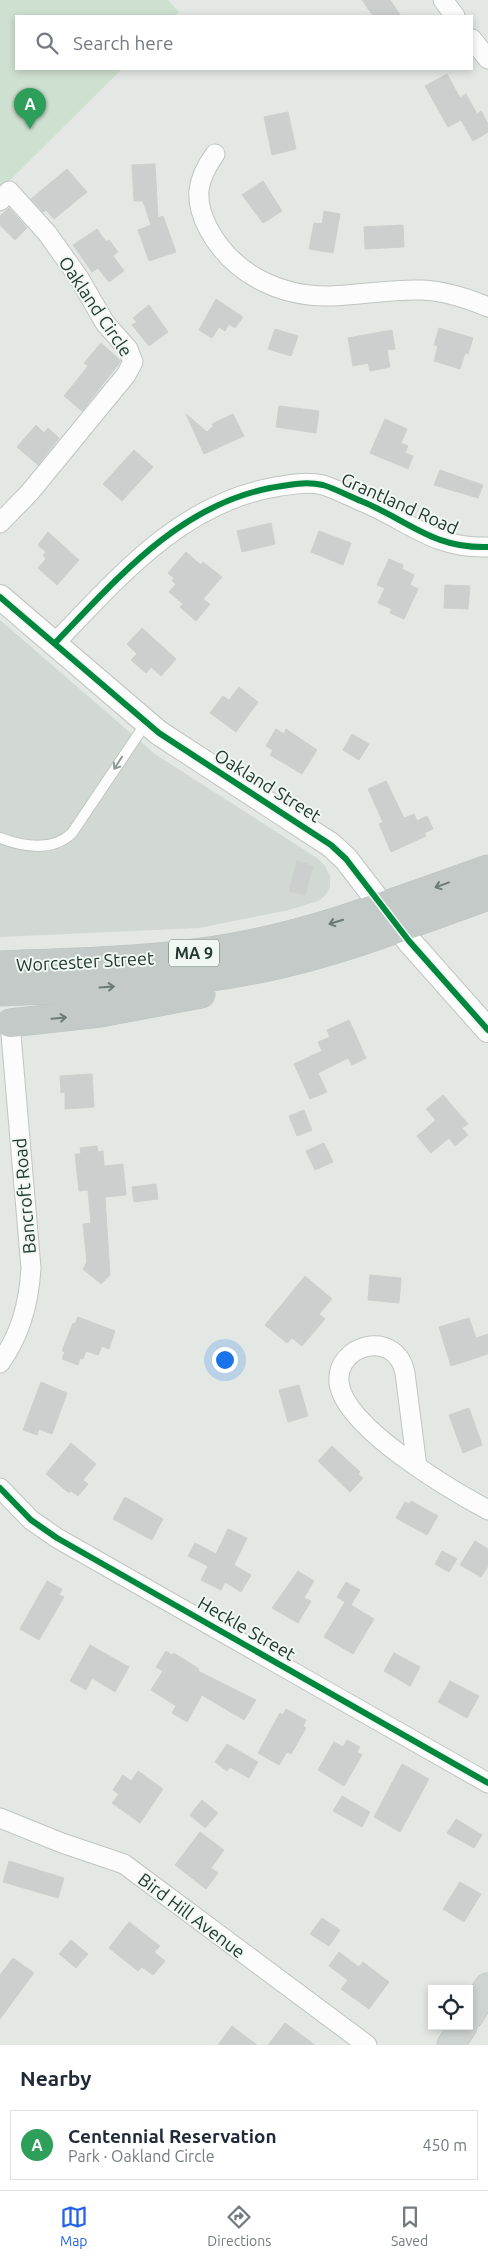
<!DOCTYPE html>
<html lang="en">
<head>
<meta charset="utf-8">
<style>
	body { margin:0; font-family:Ubuntu,sans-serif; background:#f2f2f3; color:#1f2937 }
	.controls { position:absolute; right:15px; bottom:15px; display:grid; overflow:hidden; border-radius:0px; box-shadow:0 2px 8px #0003 }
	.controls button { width:45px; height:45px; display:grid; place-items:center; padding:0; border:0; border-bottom:1px solid #e0e1e3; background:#fff; color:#1f2937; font:25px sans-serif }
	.you { position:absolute; left:224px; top:1359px; width:18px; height:18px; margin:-12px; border:4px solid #fff; border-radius:50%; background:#1a73e8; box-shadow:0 0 0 8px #1a73e833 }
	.badge { display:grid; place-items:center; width:32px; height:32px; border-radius:50%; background:#2563eb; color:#fff; font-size:16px; font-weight:700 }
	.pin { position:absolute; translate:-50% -41px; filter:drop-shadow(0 1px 2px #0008) }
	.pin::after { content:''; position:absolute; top:26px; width:18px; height:15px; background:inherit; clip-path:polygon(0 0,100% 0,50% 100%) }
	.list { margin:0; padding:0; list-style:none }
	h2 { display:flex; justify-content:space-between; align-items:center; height:65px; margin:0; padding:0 20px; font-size:21px }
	h2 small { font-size:16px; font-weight:400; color:#747a83 }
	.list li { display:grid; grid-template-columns:32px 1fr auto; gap:15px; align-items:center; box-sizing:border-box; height:70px; margin:0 10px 10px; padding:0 10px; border:1px solid #e0e1e3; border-radius:0px }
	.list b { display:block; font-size:19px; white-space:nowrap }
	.list p { margin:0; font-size:16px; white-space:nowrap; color:#747a83 }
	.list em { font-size:16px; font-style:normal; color:#747a83 }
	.icon { flex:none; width:28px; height:28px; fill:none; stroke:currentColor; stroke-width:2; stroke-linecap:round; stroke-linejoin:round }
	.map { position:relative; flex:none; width:488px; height:2045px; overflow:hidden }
	.search { position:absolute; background:#fff; box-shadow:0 2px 8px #0003; left:15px; right:15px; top:15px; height:55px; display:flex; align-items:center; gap:12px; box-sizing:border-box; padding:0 18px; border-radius:0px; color:#747a83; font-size:19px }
	.sheet { height:145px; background:#fff }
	nav { display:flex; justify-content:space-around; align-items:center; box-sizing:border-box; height:70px; border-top:1px solid #e0e1e3; background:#fff; font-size:14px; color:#747a83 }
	nav a { display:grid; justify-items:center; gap:2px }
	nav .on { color:#2563eb }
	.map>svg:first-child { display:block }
	.built { fill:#d2d9d4 }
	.green { fill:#cee0d0 }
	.building { fill:#cbcfcd; stroke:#ccd1ce }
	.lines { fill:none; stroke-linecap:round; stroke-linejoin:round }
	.service-casing { stroke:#c0c5c2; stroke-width:12 }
	.minor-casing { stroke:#c0c5c2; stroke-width:21 }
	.tertiary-casing { stroke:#c0c5c2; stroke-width:26 }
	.primary-casing { stroke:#bcc4c0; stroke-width:29 }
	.trunk-casing { stroke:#bcc4c0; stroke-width:29 }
	.service { stroke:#fbfcfb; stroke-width:10 }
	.minor { stroke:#fbfcfb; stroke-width:19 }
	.tertiary { stroke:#fbfcfb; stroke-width:24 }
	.primary { stroke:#ced4d1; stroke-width:28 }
	.trunk { stroke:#c4cac8; stroke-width:28 }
	.cycleway-casing { stroke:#f1f7f3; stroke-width:9 }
	.cycleway { stroke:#00873e; stroke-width:6 }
	.oneway { stroke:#8f9a96 }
	.oneway2 { stroke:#6b7a74 }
	.labels { text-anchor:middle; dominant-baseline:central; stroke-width:4; stroke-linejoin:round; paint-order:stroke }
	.shield { fill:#f1f7f3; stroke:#61726a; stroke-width:1 }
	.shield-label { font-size:16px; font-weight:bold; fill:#233930 }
	.street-label { font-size:18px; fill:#233930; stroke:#f1f7f3 }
</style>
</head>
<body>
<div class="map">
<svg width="488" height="2045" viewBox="0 0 488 2045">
	<rect width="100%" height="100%" fill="#e3e8e5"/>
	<path class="built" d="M0,620L155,754L317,858L325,866L330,876V887L325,896L318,901L289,910L199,928L0,937Z"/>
	<path class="green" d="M0,0H168L179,12L174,16H16V69H122L0,190Z"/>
	<path class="building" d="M362,0H390L401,16H373Z
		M447,74L460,98L466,94L477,114L481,111L488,124V132L473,141L461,120L448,127L425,86Z
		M288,112L296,149L272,155L264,117Z
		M155,164L158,218L163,216L176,252L149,261L138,230L151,225L143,201H134L132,165Z
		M67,169L87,192L54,219L46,210L43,212L31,199Z
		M263,181L282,211L263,223L242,195Z
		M9,208L27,228L15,240L0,225V216Z
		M324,211L340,214L333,253L309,249L314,223L322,224Z
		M403,225L404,247L365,249L364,227Z
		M97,229L106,242L109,240L118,252L113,256L124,271L109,282L98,268L92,272L73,245Z
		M216,299L243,317L235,328L229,324L225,331L219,327L212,338L199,330Z
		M149,305L168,332L149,346L132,325L137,322L133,318Z
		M439,328L473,338L468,354L465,353L460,369L434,361L438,346L434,345Z
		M275,329L298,336L291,356L268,349Z
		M392,330L395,349L387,350L390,367L370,371L368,363L353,366L348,338Z
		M101,343L121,361L82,411L64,396L88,366L84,363Z
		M279,406L319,411L316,433L276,427Z
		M186,414L207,432L213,426L212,424L233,414L244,436L204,454Z
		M385,419L407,429L401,443L408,446L405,453L413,456L408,469L370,453Z
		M36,425L44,433L48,428L59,438L38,465L17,447Z
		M134,450L153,467L122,501L103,484Z
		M440,470L483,485L478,498L434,485Z
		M271,523L275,544L242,552L237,531Z
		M319,531L351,543L343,565L311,552Z
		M48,532L79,560L57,585L38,568L46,559L43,555L46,552L38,545Z
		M186,552L201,565L203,562L222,577L203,599L210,604L196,621L180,607L183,604L169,592L176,584L172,581L174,578L168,573Z
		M389,559L403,565L402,569L414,575L410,585L418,589L404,619L390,613L392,609L378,603L385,588L377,585Z
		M445,585L470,586L468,609L444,608Z
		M142,628L176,659L161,676L151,667L146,673L131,660L137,654L127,644Z
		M239,687L258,702L236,732L210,713L223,696L229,700Z
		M276,729L284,734L286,729L317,750L302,774L270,755L273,750L266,746Z
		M352,734L369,744L359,760L343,750Z
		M386,781L404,818L414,814L417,821L427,816L433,829L424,833L426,836L391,852L379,824L383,822L368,789Z
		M297,861L313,866L305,895L289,891Z
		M349,1020L366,1058L352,1065L348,1058L318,1073L327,1092L310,1099L294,1064L322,1051L318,1042L330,1037L327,1030Z
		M92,1074L94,1107L65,1109V1092L61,1093L60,1076Z
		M443,1095L468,1124L462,1128L468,1135L455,1146L449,1138L431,1153L417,1136L436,1120L426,1109Z
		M304,1110L312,1130L297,1136L289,1116Z
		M324,1143L333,1162L315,1170L306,1151Z
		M97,1146L98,1152L103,1151L104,1166L123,1164L126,1195L105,1197L110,1275L101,1284L83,1269L87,1262L83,1224L91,1223L88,1190L79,1191L75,1154H81L80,1148Z
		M156,1184L158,1199L134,1202L132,1187Z
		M370,1275L401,1278L399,1303L368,1300Z
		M305,1276L332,1299L319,1314L325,1319L302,1346L292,1338L287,1343L265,1325Z
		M78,1317L115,1331L109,1349L102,1346L98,1355L86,1351L83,1359L80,1358L78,1365L62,1359L65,1352L62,1351L73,1323L75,1324Z
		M469,1318L476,1338L488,1334V1354L451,1366L439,1327Z
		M41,1382L67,1393L52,1434L39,1429L37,1435L23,1430Z
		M299,1385L308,1416L288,1422L279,1390Z
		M469,1408L482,1445L463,1453L449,1415Z
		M71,1443L96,1464L83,1480L88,1484L78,1496L71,1491L69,1493L46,1474Z
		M332,1446L360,1472L358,1474L363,1478L350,1492L318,1461Z
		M125,1497L163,1519L152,1540L113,1519Z
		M411,1501L438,1516L427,1535L396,1518L405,1502L410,1504Z
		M228,1529L247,1538L234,1565L251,1575L241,1592L225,1582L221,1590L201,1580L208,1566L188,1556L195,1543L216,1554Z
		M475,1541L488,1549V1566L481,1577L460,1565Z
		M442,1551L457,1559L449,1572L435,1564Z
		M298,1571L314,1581L304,1598L311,1601L298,1623L272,1608Z
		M47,1581L62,1589L59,1595L64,1597L39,1640L20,1629Z
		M346,1582L360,1590L351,1605L374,1619L353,1654L324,1637L345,1602L337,1597Z
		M90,1645L129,1667L115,1692L92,1678L86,1690L70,1681Z
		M166,1651L172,1655L174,1653L199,1669L198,1671L256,1700L244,1720L202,1695L187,1722L172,1713L176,1706L151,1690L163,1671L156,1667Z
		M394,1653L420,1667L410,1686L384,1671Z
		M450,1681L479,1696L467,1718L438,1702Z
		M286,1709L306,1720L303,1726L306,1728L291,1754L287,1752L279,1765L258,1753L280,1713L283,1715Z
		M347,1740L360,1747L357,1752L362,1755L344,1786L318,1770L334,1742L343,1747Z
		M227,1744L258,1762L249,1778L230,1767L227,1771L215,1762Z
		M402,1764L429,1779L400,1832L374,1817Z
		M138,1771L163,1789L140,1823L112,1803L119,1794L113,1790L123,1775L131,1781Z
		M342,1796L370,1812L362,1827L333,1811Z
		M202,1800L218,1813L205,1828L190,1815Z
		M456,1819L482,1835L474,1848L447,1833Z
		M200,1832L224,1850L211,1868L218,1873L206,1889L175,1865Z
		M9,1861L64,1878L58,1898L3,1882Z
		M460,1882L481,1894L464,1922L443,1909Z
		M322,1918L340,1930L329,1946L310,1934Z
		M129,1922L160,1946L154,1952L165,1961L153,1975L142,1967L138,1971L109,1948Z
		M71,1940L88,1954L76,1968L59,1954Z
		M339,1952L359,1967L363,1962L389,1982L369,2009L341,1989L348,1980L329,1966Z
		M13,1958L34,1973L0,2019V1975Z
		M285,2023L315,2045H268Z
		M232,2026L257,2045H218Z"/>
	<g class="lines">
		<defs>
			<path id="service" d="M0,838C24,847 52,852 72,833L146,723"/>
			<path id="minor" d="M443,0L455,16
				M472,39L488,59
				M215,154C197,179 193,199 208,228C232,274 280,297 331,296C361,295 391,289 422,290C445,291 467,298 488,307
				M0,201L9,191L47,233L79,278L105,323L128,349L133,362L126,375L30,492L0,523
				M55,643C117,579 178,506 270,488C287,485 305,481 323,485C336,489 349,496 361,501C408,520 433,549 488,547
				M0,1023H10L31,1268C29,1303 21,1334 0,1363
				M417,1467L405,1373C396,1328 335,1344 339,1383C345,1428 451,1490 488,1510
				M0,1488L31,1520L57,1538L488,1783
				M0,1818L62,1843L124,1864L367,2045"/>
			<path id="tertiary" d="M0,597L159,733L331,845L346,859L409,941L488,1030"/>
			<path id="primary" d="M469,2016L488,1987
				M451,2045L463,2026"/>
			<path id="trunk" d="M0,965C78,962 157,961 234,947C322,931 405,898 488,869
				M0,992C89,988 180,986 268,967C343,951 416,922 488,896
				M10,1023L100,1013L201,994"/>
		</defs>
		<use href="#service" class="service-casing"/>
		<use href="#minor" class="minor-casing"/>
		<use href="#tertiary" class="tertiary-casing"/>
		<use href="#primary" class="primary-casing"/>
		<use href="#trunk" class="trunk-casing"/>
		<use href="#service" class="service"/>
		<use href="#minor" class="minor"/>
		<use href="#tertiary" class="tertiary"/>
		<use href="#primary" class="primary"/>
		<use href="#trunk" class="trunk"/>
		<defs>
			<path id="cycleway" d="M0,597L159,733L331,845L346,859L409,941L488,1030
				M55,643C117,579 178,506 270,488C287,485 305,481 323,485C336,489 349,496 361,501C408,520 433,549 488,547
				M0,1488L31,1520L57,1538L488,1783"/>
		</defs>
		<use href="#cycleway" class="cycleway-casing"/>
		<use href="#cycleway" class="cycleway"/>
	</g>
	<defs><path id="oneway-shaft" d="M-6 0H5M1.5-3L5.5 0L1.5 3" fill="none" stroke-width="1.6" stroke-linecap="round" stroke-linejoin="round" transform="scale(1.25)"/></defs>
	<use class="oneway" href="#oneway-shaft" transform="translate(118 763) rotate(123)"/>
	<g class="oneway2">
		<use href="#oneway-shaft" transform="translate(442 885) rotate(160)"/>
		<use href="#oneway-shaft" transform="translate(336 922) rotate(163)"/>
		<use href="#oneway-shaft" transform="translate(107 987) rotate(-4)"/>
		<use href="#oneway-shaft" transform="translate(59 1018) rotate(-5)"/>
	</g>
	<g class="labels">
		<rect class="shield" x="169" y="939.5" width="50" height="27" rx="4"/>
		<g class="shield-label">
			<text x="194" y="953">MA 9</text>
		</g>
		<g class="street-label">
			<text transform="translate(96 306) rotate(56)">Oakland Circle</text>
			<text transform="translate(400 503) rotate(24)">Grantland Road</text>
			<text transform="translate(268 785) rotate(32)">Oakland Street</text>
			<text transform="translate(85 961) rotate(-3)">Worcester Street</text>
			<text transform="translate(24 1196) rotate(-95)">Bancroft Road</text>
			<text transform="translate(247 1628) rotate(30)">Heckle Street</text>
			<text transform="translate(192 1915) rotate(37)">Bird Hill Avenue</text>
		</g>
	</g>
</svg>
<div class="controls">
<button><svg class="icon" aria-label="locate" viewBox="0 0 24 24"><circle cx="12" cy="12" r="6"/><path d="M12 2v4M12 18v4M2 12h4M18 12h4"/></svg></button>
</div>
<div class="you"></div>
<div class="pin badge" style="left:30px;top:129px;background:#2e9e5b">A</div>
<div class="search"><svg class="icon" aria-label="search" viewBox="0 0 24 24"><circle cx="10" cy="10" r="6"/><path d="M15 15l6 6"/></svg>Search here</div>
</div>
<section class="sheet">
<h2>Nearby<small></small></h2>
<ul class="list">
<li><span class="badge" style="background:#2e9e5b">A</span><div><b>Centennial Reservation</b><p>Park · Oakland Circle</p></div><em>450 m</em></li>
</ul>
</section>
<nav>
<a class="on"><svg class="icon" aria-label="map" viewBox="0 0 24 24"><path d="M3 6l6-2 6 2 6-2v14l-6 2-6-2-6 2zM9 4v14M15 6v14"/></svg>Map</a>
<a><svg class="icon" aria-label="directions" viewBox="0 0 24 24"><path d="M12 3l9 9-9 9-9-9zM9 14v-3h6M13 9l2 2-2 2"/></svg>Directions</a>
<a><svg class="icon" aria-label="saved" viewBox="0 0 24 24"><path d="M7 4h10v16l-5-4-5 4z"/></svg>Saved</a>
</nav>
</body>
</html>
